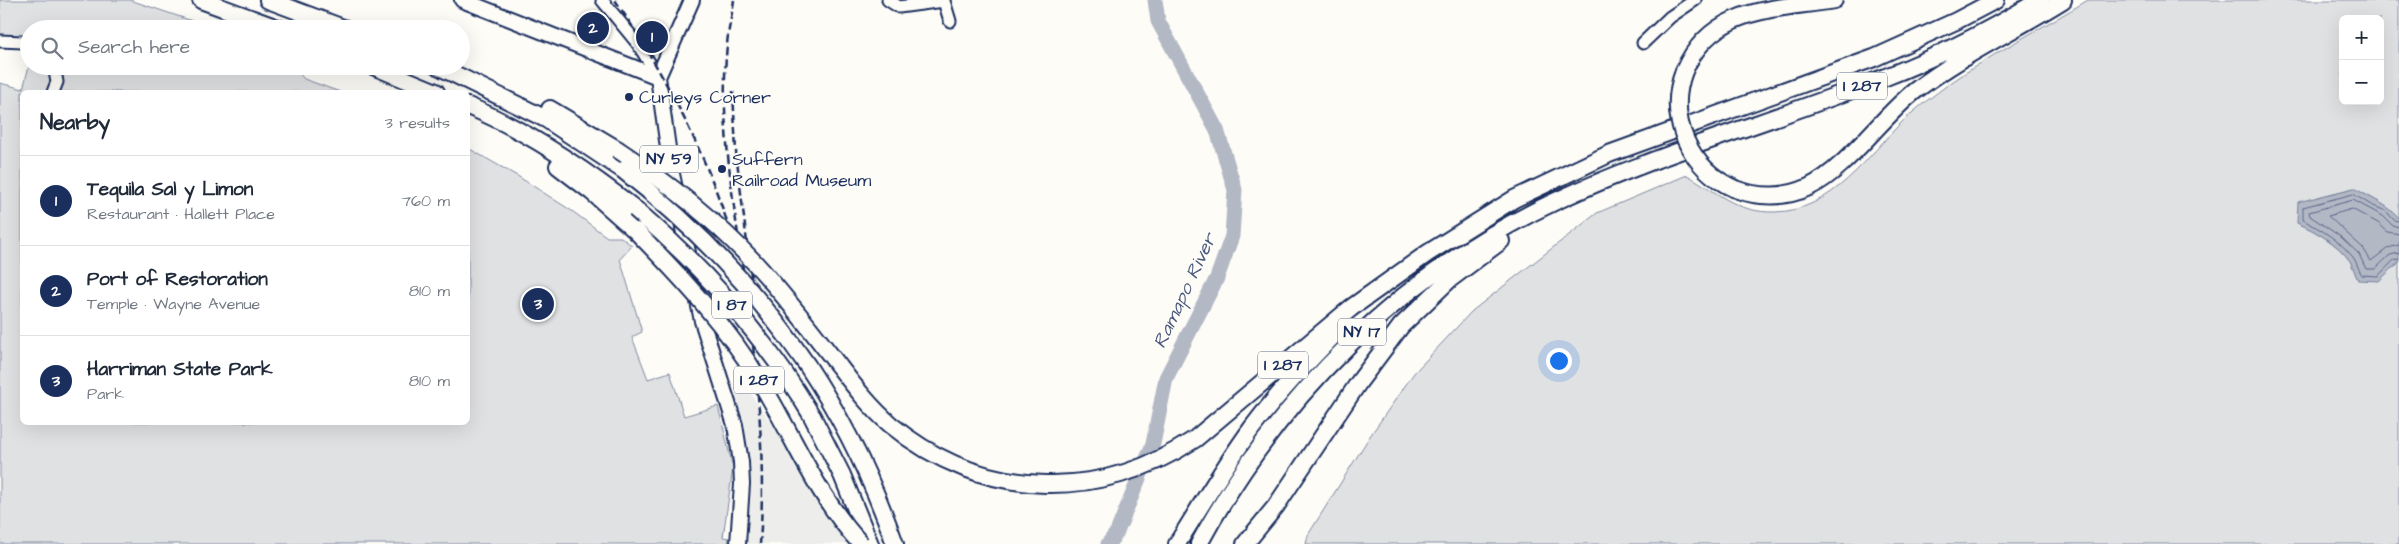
<!DOCTYPE html>
<html lang="en">
<head>
<meta charset="utf-8">
<style>
	body { margin:0; font-family:"Architects Daughter",sans-serif; background:#f2f2f3; color:#1f2937 }
	.controls { position:absolute; right:15px; top:15px; display:grid; overflow:hidden; border-radius:8px; box-shadow:0 5px 20px #0002 }
	.controls button { width:45px; height:45px; display:grid; place-items:center; padding:0; border:0; border-bottom:1px solid #e0e1e3; background:#fff; color:#1f2937; font:25px sans-serif }
	.you { position:absolute; left:1558px; top:360px; width:18px; height:18px; margin:-12px; border:4px solid #fff; border-radius:50%; background:#1a73e8; box-shadow:0 0 0 8px #1a73e833 }
	.badge { display:grid; place-items:center; width:32px; height:32px; border-radius:50%; background:#1b2f5e; color:#fff; font-size:16px; font-weight:700 }
	.pin { position:absolute; translate:-50% -50%; border:2px solid #fff; box-shadow:0 1px 5px #0006 }
	.list { margin:0; padding:0; list-style:none }
	h2 { display:flex; justify-content:space-between; align-items:center; height:65px; margin:0; padding:0 20px; font-size:21px }
	h2 small { font-size:16px; font-weight:400; color:#747a83 }
	.list li { display:grid; grid-template-columns:32px 1fr auto; gap:15px; align-items:center; box-sizing:border-box; height:90px; padding:0 20px; border-top:1px solid #e0e1e3 }
	.list b { display:block; font-size:19px; white-space:nowrap }
	.list p { margin:0; font-size:16px; white-space:nowrap; color:#747a83 }
	.list em { font-size:16px; font-style:normal; color:#747a83 }
	.icon { flex:none; width:28px; height:28px; fill:none; stroke:currentColor; stroke-width:2; stroke-linecap:round; stroke-linejoin:round }
	.map { position:relative; flex:none; width:2399px; height:544px; overflow:hidden }
	.search { position:absolute; background:#fff; box-shadow:0 5px 20px #0002; left:20px; top:20px; width:450px; height:55px; display:flex; align-items:center; gap:12px; box-sizing:border-box; padding:0 18px; border-radius:28px; color:#747a83; font-size:19px }
	.panel { position:absolute; background:#fff; box-shadow:0 5px 20px #0002; left:20px; top:90px; width:450px; height:335px; border-radius:8px }
	.map>svg:first-child { display:block }
	.built { fill:#edeeec }
	.green { fill:#e0e1e3; stroke:#7e88a0; fill-rule:evenodd }
	.water { fill:#b3b8c5; stroke:#76819c }
	.lines { fill:none; stroke-linecap:round; stroke-linejoin:round }
	.shore { stroke:#586687; stroke-width:1 }
	.river { stroke:#b3b8c5; stroke-width:15 }
	.minor-casing { stroke:#1b2f5e; stroke-width:15 }
	.major-casing { stroke:#1b2f5e; stroke-width:18 }
	.highway-casing { stroke:#1b2f5e; stroke-width:20 }
	.minor { stroke:#fdfcf7; stroke-width:11 }
	.major { stroke:#fdfcf7; stroke-width:14 }
	.highway { stroke:#fdfcf7; stroke-width:16 }
	.rail { stroke:#1b2f5e; stroke-width:2.5; stroke-dasharray:8 4; stroke-linecap:butt }
	.highway-bridge-casing { stroke:#1b2f5e; stroke-width:20; stroke-linecap:butt }
	.highway-bridge { stroke:#fdfcf7; stroke-width:16 }
	.poi-dot { fill:#1b2f5e; stroke:#fdfcf7; stroke-width:2 }
	.labels { text-anchor:middle; dominant-baseline:central; stroke-width:4; stroke-linejoin:round; paint-order:stroke }
	.shield { fill:#fdfcf7; stroke:#5f6c8c; stroke-width:1 }
	.shield-label { font-size:16px; font-weight:bold; fill:#1b2f5e }
	.poi-label { font-size:18px; fill:#1b2f5e; stroke:#fdfcf7; text-anchor:start }
	.water-label { font-size:19px; font-style:italic; fill:#49587d; stroke:#fdfcf7 }
</style>
</head>
<body>
<div class="map">
<svg width="2399" height="544" viewBox="0 0 2399 544">
	<rect width="100%" height="100%" fill="#fdfcf7"/>
	<filter id="ink" filterUnits="userSpaceOnUse"><feTurbulence type="fractalNoise" baseFrequency=".02" numOctaves="2"/><feDisplacementMap in="SourceGraphic" scale="10" xChannelSelector="R" yChannelSelector="G"/><feConvolveMatrix kernelMatrix="1 2 1 2 8 2 1 2 1" color-interpolation-filters="sRGB"/></filter>
	<g filter="url(#ink)">
		<path class="built" d="M749,391L798,462L847,544H738L741,514L725,395Z"/>
		<path class="green" d="M0,0H130L216,29H29V49L0,42Z
			M2088,0H2399V218C2387,204 2370,198 2354,188L2314,198L2297,223C2316,231 2338,244 2350,261C2353,266 2355,274 2358,280L2394,268L2399,262V544H1306L1308,535L1370,436L1414,373L1472,311L1597,213L1687,175C1718,192 1736,213 1775,212C1833,211 1867,156 1904,120C1918,107 1934,95 1949,84C1993,53 2042,28 2088,0ZM2343,19H2380V101H2343Z
			M29,66H293L304,79L340,92H22V422H468V148L519,177L572,211L607,237H621L632,246L620,259L642,332L632,337L648,379L670,372L684,416L718,406L733,468L723,537L729,538L728,544H0V83L23,89Z"/>
		<path class="water" d="M2354,188C2370,198 2387,204 2399,218V262L2379,281L2358,280C2355,274 2353,266 2350,261C2338,244 2316,231 2297,223L2298,202Z"/>
		<g class="lines">
			<path class="shore" d="M2399,221L2394,220L2386,211L2371,205L2353,194L2303,207V220C2321,229 2340,241 2353,257C2357,262 2358,270 2362,275L2378,276L2394,260L2399,259
				M2399,227L2392,225L2383,216L2353,200L2309,212L2310,216L2341,237L2359,254L2366,269H2375L2390,255L2399,253
				M2399,234L2388,232L2378,223L2352,209L2328,216L2363,248L2371,261L2388,248L2399,245"/>
			<path class="river" d="M1108,544L1117,532L1153,444L1166,378L1217,278L1232,236L1235,190L1217,130L1158,21L1155,0"/>
			<defs>
				<path id="minor" d="M602,0L638,44L658,77
					M888,0L899,7L944,1L950,21
					M0,41L23,42L29,45
					M1643,43L1670,17L1695,0
					M53,92L57,82L54,66"/>
				<path id="major" d="M462,0L658,77
					M692,0L658,77L671,169L702,321L735,425L741,462L742,484L738,544"/>
				<path id="highway" d="M201,0L280,29
					M268,0L346,29
					M373,66L436,92
					M438,66L546,119L623,170
					M1684,71C1712,6 1774,10 1834,0
					M468,106C528,131 584,169 635,209
					M550,109L617,149
					M558,166L592,192L636,231
					M1735,189C1759,198 1786,198 1809,187C1847,169 1882,116 1916,90C1962,55 2015,30 2063,0
					M807,365C844,421 873,481 895,544
					M838,365C854,386 871,408 891,425C981,499 1099,503 1195,439L1351,308L1428,253L1514,199L1609,154L1874,58L1956,21L1996,0
					M812,416L842,475L870,544
					M1177,544C1201,505 1225,465 1252,428C1278,393 1308,361 1339,330
					M1199,544C1278,397 1402,273 1554,202C1661,152 1774,121 1883,78C1938,57 1990,30 2040,0
					M1245,544L1276,506L1359,382L1401,326L1450,279L1501,241"/>
			</defs>
			<use href="#minor" class="minor-casing"/>
			<use href="#major" class="major-casing"/>
			<use href="#highway" class="highway-casing"/>
			<use href="#minor" class="minor"/>
			<use href="#major" class="major"/>
			<use href="#highway" class="highway"/>
			<path class="rail" d="M615,0C663,71 709,158 733,241
				M734,0C732,15 728,30 727,45C719,125 734,204 745,283C757,369 766,457 760,544
				M733,91L736,152L753,292"/>
			<defs>
				<path id="highway-bridge" d="M1684,71C1666,119 1690,169 1735,189
					M617,149C667,182 713,218 754,262C784,294 811,330 838,365
					M623,170C695,226 756,290 807,365
					M635,209C705,269 765,337 812,416
					M636,231C682,278 727,326 761,383C794,437 817,497 861,544"/>
			</defs>
			<use href="#highway-bridge" class="highway-bridge-casing"/>
			<use href="#highway-bridge" class="highway-bridge"/>
		</g>
	</g>
	<g class="poi-dot">
		<circle cx="629" cy="97" r="5"/>
		<circle cx="722" cy="169" r="5"/>
	</g>
	<g class="labels">
		<g class="shield">
			<rect x="1837" y="72.5" width="50" height="27" rx="4"/>
			<rect x="640" y="145.5" width="58" height="27" rx="4"/>
			<rect x="712" y="291.5" width="40" height="27" rx="4"/>
			<rect x="1338" y="318.5" width="48" height="27" rx="4"/>
			<rect x="1258" y="351.5" width="50" height="27" rx="4"/>
			<rect x="734" y="366.5" width="50" height="27" rx="4"/>
		</g>
		<g class="shield-label">
			<text x="1862" y="86">I 287</text>
			<text x="669" y="159">NY 59</text>
			<text x="732" y="305">I 87</text>
			<text x="1362" y="332">NY 17</text>
			<text x="1283" y="365">I 287</text>
			<text x="759" y="380">I 287</text>
		</g>
		<g class="poi-label">
			<text x="639" y="97">Curleys Corner</text>
			<text x="732" y="159">Suffern<tspan x="732" dy="21">Railroad Museum</tspan></text>
		</g>
		<g class="water-label">
			<text transform="translate(1185 291) rotate(-65)">Ramapo River</text>
		</g>
	</g>
</svg>
<div class="controls">
<button>+</button>
<button>−</button>
</div>
<div class="you"></div>
<div class="pin badge" style="left:652px;top:37px">1</div>
<div class="pin badge" style="left:593px;top:28px">2</div>
<div class="pin badge" style="left:538px;top:304px">3</div>
<div class="search"><svg class="icon" aria-label="search" viewBox="0 0 24 24"><circle cx="10" cy="10" r="6"/><path d="M15 15l6 6"/></svg>Search here</div>
<section class="panel">
<h2>Nearby<small>3 results</small></h2>
<ul class="list">
<li><span class="badge">1</span><div><b>Tequila Sal y Limon</b><p>Restaurant · Hallett Place</p></div><em>760 m</em></li>
<li><span class="badge">2</span><div><b>Port of Restoration</b><p>Temple · Wayne Avenue</p></div><em>810 m</em></li>
<li><span class="badge">3</span><div><b>Harriman State Park</b><p>Park</p></div><em>810 m</em></li>
</ul>
</section>
</div>
</body>
</html>
